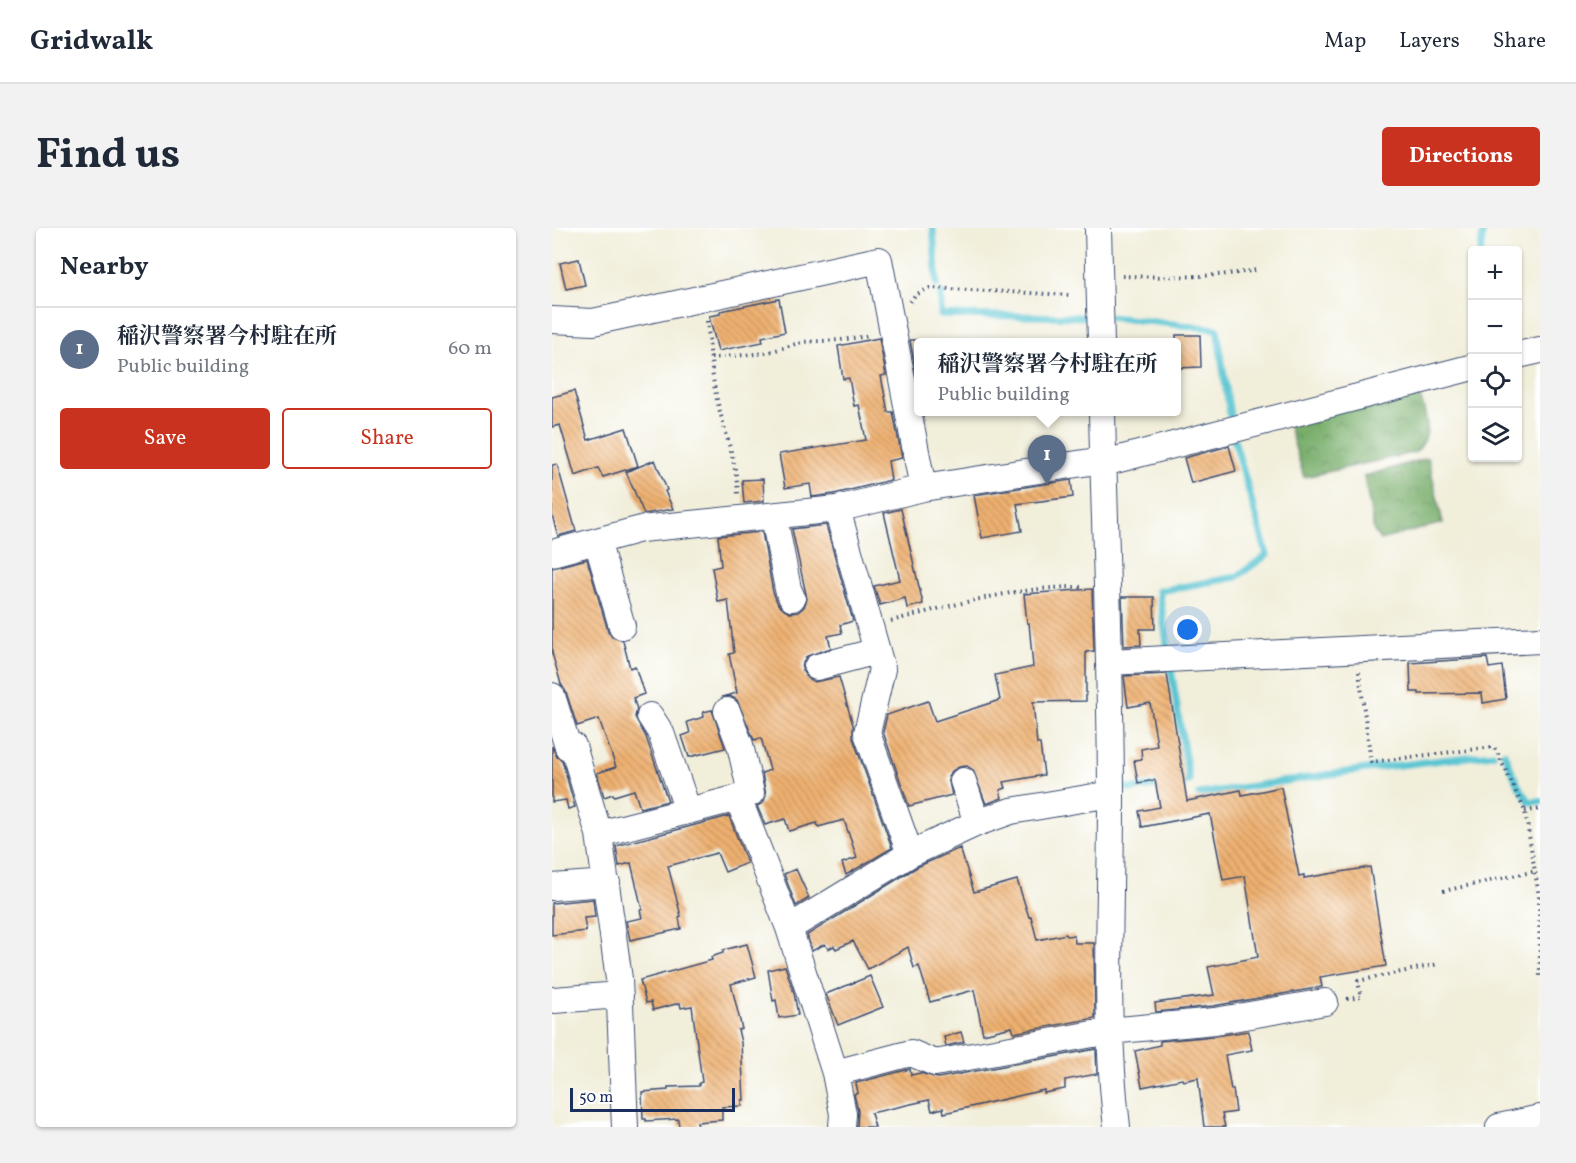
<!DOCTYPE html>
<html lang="en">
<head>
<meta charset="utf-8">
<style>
	body { margin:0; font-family:Vollkorn,"Noto Serif JP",serif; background:#f2f2f3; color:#1f2937 }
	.controls { position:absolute; right:18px; top:18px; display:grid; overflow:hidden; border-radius:6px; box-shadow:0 2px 4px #0004 }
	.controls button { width:54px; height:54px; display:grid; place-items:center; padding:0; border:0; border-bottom:2px solid #e0e1e3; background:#fff; color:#1f2937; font:30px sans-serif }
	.scale { position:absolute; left:18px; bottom:15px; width:165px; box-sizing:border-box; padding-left:6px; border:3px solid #1b2f5e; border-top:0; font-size:16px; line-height:21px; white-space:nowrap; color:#1b2f5e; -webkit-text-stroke:4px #fff; paint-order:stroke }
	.you { position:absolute; left:636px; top:402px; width:21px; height:21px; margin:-15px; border:4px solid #fff; border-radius:50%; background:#1a73e8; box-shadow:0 0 0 9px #1a73e833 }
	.badge { display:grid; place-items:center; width:39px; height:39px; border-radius:50%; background:#c8321e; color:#fff; font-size:20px; font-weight:700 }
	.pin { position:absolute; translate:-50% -50px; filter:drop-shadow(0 2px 3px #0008) }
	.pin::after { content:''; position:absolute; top:32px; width:21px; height:18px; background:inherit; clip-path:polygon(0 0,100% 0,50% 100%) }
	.popup { position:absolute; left:362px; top:110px; width:267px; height:78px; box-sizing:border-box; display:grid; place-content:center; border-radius:6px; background:#fff; filter:drop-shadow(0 2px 4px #0005); font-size:20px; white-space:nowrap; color:#747a83 }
	.popup b { font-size:22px; color:#1f2937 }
	.popup::after { content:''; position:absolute; left:50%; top:100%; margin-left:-12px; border:12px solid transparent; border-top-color:#fff }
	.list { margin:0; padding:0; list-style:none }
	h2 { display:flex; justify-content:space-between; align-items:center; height:78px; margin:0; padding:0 24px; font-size:26px }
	h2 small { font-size:20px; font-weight:400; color:#747a83 }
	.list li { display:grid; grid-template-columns:39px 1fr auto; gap:18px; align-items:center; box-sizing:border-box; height:84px; padding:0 24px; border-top:2px solid #e0e1e3 }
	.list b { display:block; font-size:22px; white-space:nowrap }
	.list p { margin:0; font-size:20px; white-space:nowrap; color:#747a83 }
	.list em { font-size:20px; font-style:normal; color:#747a83 }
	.actions { display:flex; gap:12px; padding:18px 24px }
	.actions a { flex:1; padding:14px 0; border:2px solid #c8321e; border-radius:6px; text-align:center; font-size:21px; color:#c8321e }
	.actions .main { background:#c8321e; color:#fff }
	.icon { flex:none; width:33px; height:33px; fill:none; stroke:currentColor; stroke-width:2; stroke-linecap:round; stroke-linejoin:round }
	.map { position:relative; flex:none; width:988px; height:899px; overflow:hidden; border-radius:6px }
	header { display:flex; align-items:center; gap:36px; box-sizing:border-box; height:84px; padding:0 30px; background:#fff; border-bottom:2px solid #e0e1e3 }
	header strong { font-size:28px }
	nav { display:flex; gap:33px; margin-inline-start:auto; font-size:21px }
	.intro { display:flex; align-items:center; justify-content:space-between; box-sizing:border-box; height:144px; padding:0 36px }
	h1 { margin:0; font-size:42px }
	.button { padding:15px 27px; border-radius:6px; background:#c8321e; color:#fff; font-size:21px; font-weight:700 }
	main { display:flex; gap:36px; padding:0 36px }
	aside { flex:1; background:#fff; border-radius:6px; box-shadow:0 2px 4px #0004 }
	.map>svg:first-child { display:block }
	.forest { fill:url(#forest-crowns); stroke:#4a6e64; stroke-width:1.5 }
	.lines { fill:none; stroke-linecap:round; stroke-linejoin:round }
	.stream { stroke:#5ac5d3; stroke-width:7 }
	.building { fill:url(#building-back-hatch) }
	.minor-casing { stroke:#3b4c71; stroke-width:28 }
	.path { stroke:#3b4c71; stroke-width:4; stroke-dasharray:1.5 4.5; stroke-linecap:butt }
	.minor { stroke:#fff; stroke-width:26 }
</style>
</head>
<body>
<header>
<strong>Gridwalk</strong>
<nav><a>Map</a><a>Layers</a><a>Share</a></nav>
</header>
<div class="intro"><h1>Find us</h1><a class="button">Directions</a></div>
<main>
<aside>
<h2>Nearby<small></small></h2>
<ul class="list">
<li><span class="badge" style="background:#5c6f8a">1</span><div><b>稲沢警察署今村駐在所</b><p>Public building</p></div><em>60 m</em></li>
</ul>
<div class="actions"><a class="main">Save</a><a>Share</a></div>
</aside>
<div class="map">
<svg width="988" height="899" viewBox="0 0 988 899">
	<defs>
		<pattern id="forest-crowns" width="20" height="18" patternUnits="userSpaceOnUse" patternTransform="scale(1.5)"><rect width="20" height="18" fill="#78ae6b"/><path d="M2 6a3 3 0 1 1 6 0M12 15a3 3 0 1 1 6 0" fill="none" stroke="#628e5b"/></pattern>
		<pattern id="building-back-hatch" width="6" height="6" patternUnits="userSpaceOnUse" patternTransform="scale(1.5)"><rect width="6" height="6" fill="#efb170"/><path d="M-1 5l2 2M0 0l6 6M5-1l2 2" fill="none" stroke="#c1905f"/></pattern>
	</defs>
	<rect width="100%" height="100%" fill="#fff"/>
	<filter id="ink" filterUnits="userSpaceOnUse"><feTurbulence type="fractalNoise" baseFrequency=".0167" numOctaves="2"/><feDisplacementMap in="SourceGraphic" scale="12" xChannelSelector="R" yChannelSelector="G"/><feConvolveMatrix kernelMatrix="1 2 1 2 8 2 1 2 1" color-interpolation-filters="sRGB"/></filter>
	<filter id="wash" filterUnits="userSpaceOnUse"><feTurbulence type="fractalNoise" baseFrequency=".008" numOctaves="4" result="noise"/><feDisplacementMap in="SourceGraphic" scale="24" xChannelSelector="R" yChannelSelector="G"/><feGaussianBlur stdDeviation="1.35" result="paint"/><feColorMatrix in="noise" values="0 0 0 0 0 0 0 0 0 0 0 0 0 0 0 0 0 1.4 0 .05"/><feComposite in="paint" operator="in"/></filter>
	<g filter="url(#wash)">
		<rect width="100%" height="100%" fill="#f1eeda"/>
		<path class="forest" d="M866,161C872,184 884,205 864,224L752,249L736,195Z
			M876,230L891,295L828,312L822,303L812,248Z"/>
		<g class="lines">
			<path class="stream" d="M381,0L385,56
				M929,22L931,0
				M389,65V87L537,89
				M559,89L665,101L679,194
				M616,421L607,363L684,349L715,327L682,211
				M619,441L637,553L625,555
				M952,525L966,557L978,574L988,573
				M569,558L580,561L611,557
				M647,566L814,541L941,526"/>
		</g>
		<g id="blocks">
			<path class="building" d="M27,31L33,57L14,61L8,35Z
				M227,71L233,104L210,109L211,114L166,123L157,88L168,86V83Z
				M624,107H648L649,139L624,140Z
				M327,110L334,147L329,148L336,184H341L350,230L336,233L339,252L282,266L260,269L258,256L233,260L227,226L314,212L307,177L302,178L297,150L291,151L286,118Z
				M358,112H366V144L364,145Z
				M22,163L36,212L74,200L86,238L51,249L46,240L23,248L8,197L0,199V169Z
				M677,218L684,243L639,255L632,230Z
				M103,232L115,262L113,263L121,281L92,286L74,244Z
				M5,236L24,303L6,308L0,287V237Z
				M211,251L212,273L192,275L190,252Z
				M519,252L521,269L465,276L470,303L430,310L422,267Z
				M349,281L371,376L355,380L353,370L328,377L322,358L348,352L332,285Z
				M274,297L301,393L288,397L290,405L276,408L279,420L255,428L251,435L250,442L255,450L262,454L287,449L301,497V510L340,620L294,647L290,635L305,630L292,592L266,599L265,595L237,603L233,591L213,597L205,578L211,575L214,568L210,545L218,542L209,510L202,512L185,472L178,468L170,469L185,465L177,426L182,425L176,372L166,374L160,340L169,338L166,308L210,304L221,364L226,376L232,382L238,385L246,384L252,379L255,371L240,301Z
				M35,331L56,403L60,409L71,413L78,440L83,438L92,466L81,470L85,481L83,489L94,509L116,573L88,580L82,562L62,568L61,566L52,569L45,545L64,539L47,491L25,498L14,464L9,456L0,425V340Z
				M540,361L542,423L534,424V473L481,474L485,516H488L492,547L452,554L454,560L448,562L450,570L434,576L421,542L415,538L407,539L400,543L396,549L400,567L357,578L331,504L335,487L376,473L383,493L448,472L443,447L481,439L477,395H475L472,366Z
				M570,369H602L603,401H588L589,417L572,418Z
				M935,430L937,440L950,438L954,471L931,475L930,465L867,466V464H859L858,435Z
				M615,446L635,573L689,562L690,567L729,559L747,648L752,647V650L818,639L834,738L768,749L770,759L661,778L604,784L603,775L662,767L656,739L706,729L693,648L671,652L658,586L590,599L587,583L608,579L603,552L586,555L582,532L590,531L589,521L605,518L604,510L598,475L576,479L572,448Z
				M160,482L173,520L137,529L130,508L138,505L135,494L152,489L151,484Z
				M0,518L5,529L10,532L23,579L16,581L14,572L0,574Z
				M177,588L195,635L173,644L165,625L116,638L129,688L127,689L129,701L78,712L74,693L90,690L88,682L90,681L79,635L67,638L64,618Z
				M408,620L422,664L465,652L477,689L479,688L485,712L514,706L515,708L522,707L523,715H542L543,790L462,805L460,799L431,806L422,762L378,774L367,738L362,740L356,719L316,741L301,713L284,721L282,718L276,721L273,716L260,723L255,707L365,639Z
				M244,641L257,670L244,678L232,646Z
				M41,671L43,689L32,690L34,703L0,707V675Z
				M195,716L204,749L179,756L190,801L186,802L189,814L192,872H190V878L170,879V892L145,894L146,899H127L126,891L94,893V891H91L90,864L116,862V859L147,858V855L150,854L140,778L129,780L128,775L101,782L99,774L94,775L88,752L160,732L159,729L171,725V722Z
				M233,738L242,765L246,787L227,790L224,772L221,773L216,742Z
				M318,748L331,779L286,797L274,766Z
				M696,803L700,822L673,827L679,862L681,861L684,884L670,886L673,899H652L646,850L631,853L630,851L590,859L583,823L608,817V813L664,808Z
				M409,804L412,814L394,818L392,809Z
				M544,821L545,846L513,852V861L492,865V862L392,885L391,880L380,883L377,872L319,885L323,899H305L306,883L302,866L306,865L304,855L358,841L359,847L368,845L386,850Z"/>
		</g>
	</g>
	<g filter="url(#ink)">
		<use href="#blocks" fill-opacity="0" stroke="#3b4c71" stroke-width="1.5"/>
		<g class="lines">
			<defs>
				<path id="minor" d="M546,0L549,115
					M0,92L41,94L327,32L371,260
					M966,127L988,122
					M550,184C553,313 559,443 559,573C559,682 552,791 565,899
					M552,235L921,139
					M285,281L330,441L315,505L358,626
					M222,289L236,361L240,370
					M45,313L70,398
					M0,325L89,301L285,281L371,260L551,232
					M557,434L988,412
					M265,439L325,423
					M0,468L16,519L21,518L47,606
					M175,483L188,517L199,565L186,570
					M98,488L109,505L136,583
					M411,553L425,595
					M0,659L55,655
					M237,700L283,845L291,886L290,899
					M2,772L68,767
					M283,845L359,825L383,835L557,803L663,793L773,774
					M73,899L67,751L47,606L186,570L237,700L358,626L425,595L459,583L559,566
					M947,899L988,890"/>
			</defs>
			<use href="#minor" class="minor-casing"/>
			<path class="path" d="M570,48C614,49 661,50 704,42
				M358,74L363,67L378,60L517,67
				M155,93C158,117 159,143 164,167C171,201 185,232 186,268
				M159,130L214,125L250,114L288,112L318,108
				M339,393C402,377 466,358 531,359
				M807,444L819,534L941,519L944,522L973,583L987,668L988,752
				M973,583L988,581
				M891,663L984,643
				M795,771L809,769L806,753L887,736"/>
			<use href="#minor" class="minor"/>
		</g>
	</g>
</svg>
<div class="controls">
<button>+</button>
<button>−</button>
<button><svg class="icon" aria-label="locate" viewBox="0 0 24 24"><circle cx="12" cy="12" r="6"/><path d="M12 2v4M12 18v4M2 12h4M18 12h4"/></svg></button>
<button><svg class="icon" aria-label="layers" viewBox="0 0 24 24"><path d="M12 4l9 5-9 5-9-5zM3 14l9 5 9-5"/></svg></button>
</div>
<div class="scale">50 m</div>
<div class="you"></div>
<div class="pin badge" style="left:495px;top:257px;background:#5c6f8a">1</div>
<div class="popup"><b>稲沢警察署今村駐在所</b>Public building</div>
</div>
</main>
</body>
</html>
